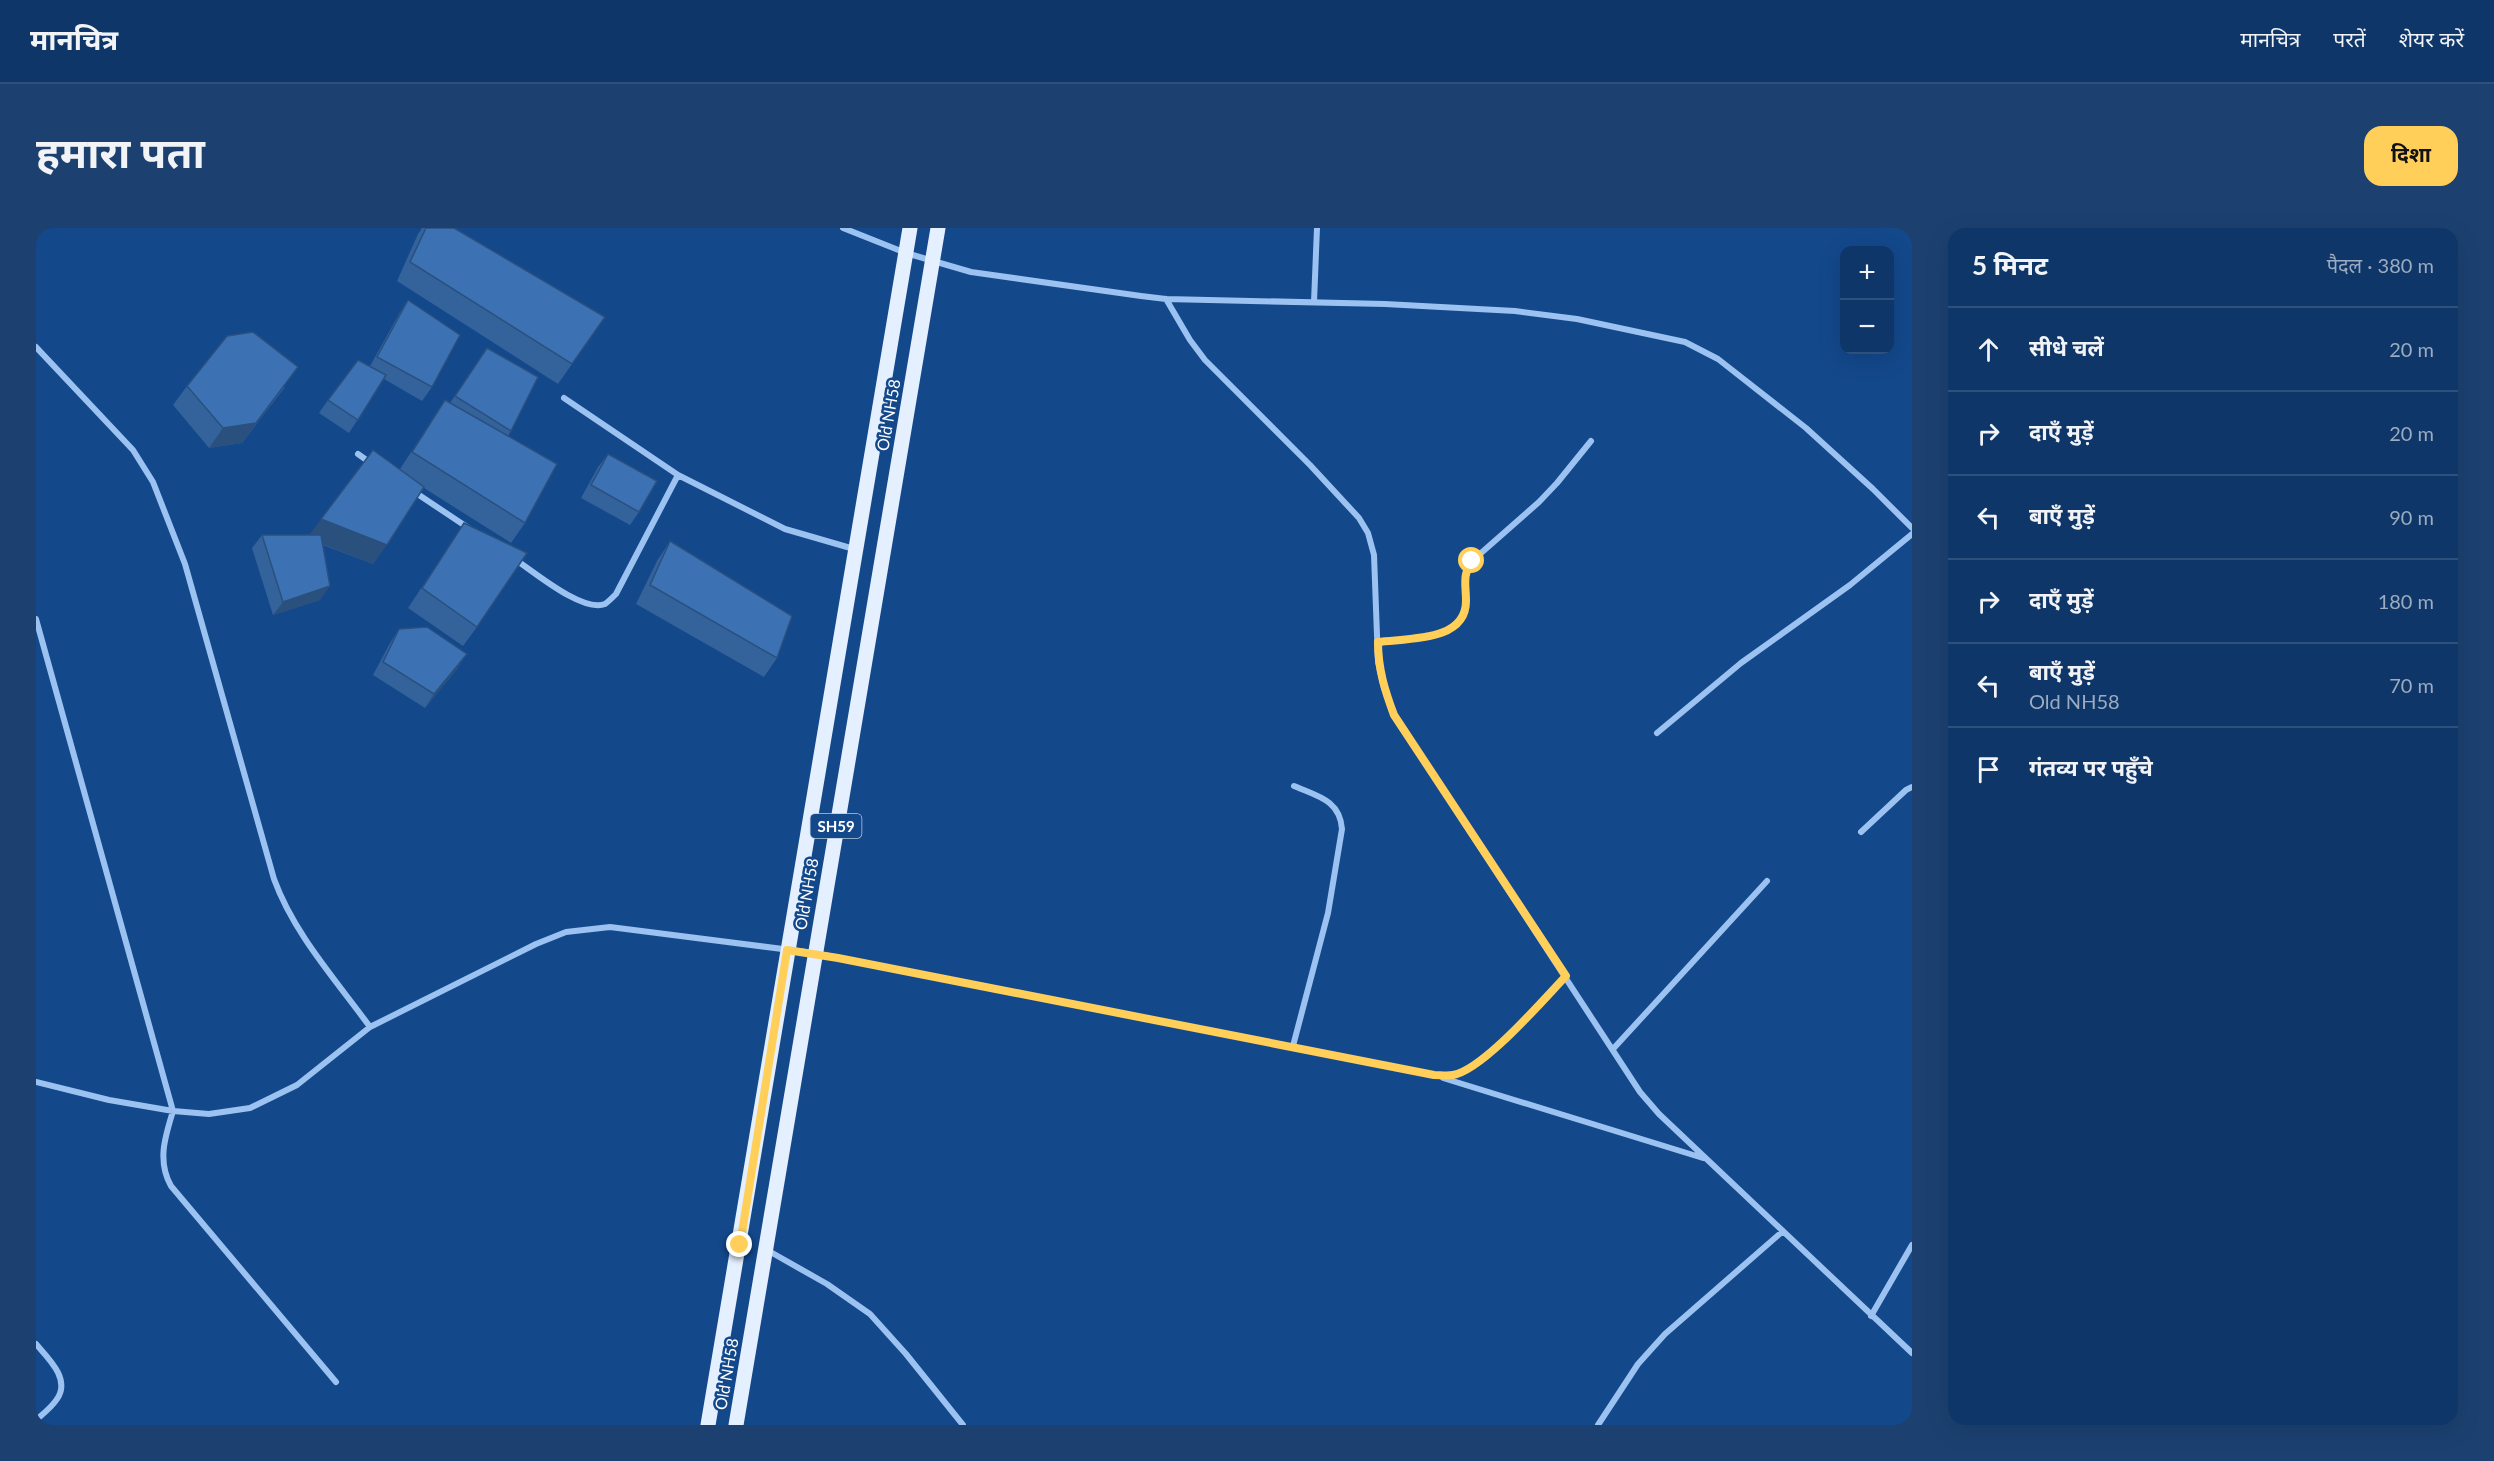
<!DOCTYPE html>
<html lang="hi">
<head>
<meta charset="utf-8">
<style>
	body { margin:0; font-family:Lato,"Noto Sans Devanagari",sans-serif; background:#1c4171; color:#f1f3f6 }
	.controls { position:absolute; right:18px; top:18px; display:grid; overflow:hidden; border-radius:12px; box-shadow:0 6px 24px #0002 }
	.controls button { width:54px; height:54px; display:grid; place-items:center; padding:0; border:0; border-bottom:2px solid #2e507c; background:#0e3668; color:#f1f3f6; font:30px sans-serif }
	.stop { position:absolute; width:18px; height:18px; margin:-14px; border:4px solid #ffcf5a; border-radius:50%; background:#fff }
	.stop.end { background:#ffcf5a; border-color:#fff; box-shadow:0 2px 6px #0008 }
	.list { margin:0; padding:0; list-style:none }
	h2 { display:flex; justify-content:space-between; align-items:center; height:78px; margin:0; padding:0 24px; font-size:26px }
	h2 small { font-size:20px; font-weight:400; color:#9babc0 }
	.list li { display:grid; grid-template-columns:39px 1fr auto; gap:18px; align-items:center; box-sizing:border-box; height:84px; padding:0 24px; border-top:2px solid #2e507c }
	.list b { display:block; font-size:22px; white-space:nowrap }
	.list p { margin:0; font-size:20px; white-space:nowrap; color:#9babc0 }
	.list em { font-size:20px; font-style:normal; color:#9babc0 }
	.icon { flex:none; width:33px; height:33px; fill:none; stroke:currentColor; stroke-width:2; stroke-linecap:round; stroke-linejoin:round }
	.map { position:relative; flex:none; width:1876px; height:1197px; overflow:hidden; border-radius:18px }
	header { display:flex; align-items:center; gap:36px; box-sizing:border-box; height:84px; padding:0 30px; background:#0e3668; border-bottom:2px solid #2e507c }
	header strong { font-size:28px }
	nav { display:flex; gap:33px; margin-inline-start:auto; font-size:21px }
	.intro { display:flex; align-items:center; justify-content:space-between; box-sizing:border-box; height:144px; padding:0 36px }
	h1 { margin:0; font-size:42px }
	.button { padding:15px 27px; border-radius:18px; background:#ffcf5a; color:#111; font-size:21px; font-weight:700 }
	main { display:flex; gap:36px; padding:0 36px }
	aside { flex:1; background:#0e3668; border-radius:18px; box-shadow:0 6px 24px #0002 }
	.map>svg:first-child { display:block }
	.lines { fill:none; stroke-linecap:round; stroke-linejoin:round }
	.minor { stroke:#9bc2f0; stroke-width:6 }
	.primary { stroke:#e4efff; stroke-width:15 }
	.wall { fill:#34629b }
	.shaded-wall { fill:#2a507e }
	.building { fill:#3c72b4; stroke:#2a507e; stroke-width:1.5 }
	.route { stroke:#ffcf5a; stroke-width:8 }
	.labels { text-anchor:middle; dominant-baseline:central; stroke-width:5; stroke-linejoin:round; paint-order:stroke }
	.shield { fill:#13488b; stroke:#b8c8dc; stroke-width:1.5 }
	.shield-label { font-size:15px; font-weight:bold; fill:#fff }
	.street-label { font-size:16px; fill:#fff; stroke:#13488b }
</style>
</head>
<body>
<header>
<strong>मानचित्र</strong>
<nav><a>मानचित्र</a><a>परतें</a><a>शेयर करें</a></nav>
</header>
<div class="intro"><h1>हमारा पता</h1><a class="button">दिशा</a></div>
<main>
<div class="map">
<svg width="1876" height="1197" viewBox="0 0 1876 1197">
	<rect width="100%" height="100%" fill="#13488b"/>
	<g class="lines">
		<path class="minor" d="M807,0L870,25L935,44L1105,68L1130,71L1349,76L1479,83L1541,91L1649,114L1682,131L1770,200L1837,261L1876,300
			M1130,71L1154,112L1169,132L1274,237L1323,290L1332,305L1338,327L1342,434L1348,460L1358,487L1604,864L1623,886L1876,1125
			M1278,74L1281,0
			M0,119L97,222L117,254L149,336L238,651C258,706 300,752 334,799
			M528,170L642,247L749,301L818,321
			M322,226L336,236
			M377,263L434,301
			M480,332C498,344 547,385 569,376C572,374 577,369 580,366L642,247
			M0,391L137,883C129,909 121,933 135,958L300,1154
			M1342,414C1372,410 1430,414 1430,373C1430,356 1426,347 1436,333L1503,274L1521,255L1555,213
			M1621,505L1705,435L1814,357L1876,306
			M1825,604L1870,562L1876,559
			M1257,818L1292,685L1306,601C1304,572 1281,568 1258,558
			M1577,821L1731,653
			M1407,850L1667,930
			M0,854L73,872L137,883L173,886L214,880L261,857L334,799L500,716L530,704L574,699L778,725L1398,847C1404,847 1411,848 1417,847C1447,842 1507,772 1530,748
			M731,1022L791,1056L834,1086L870,1126L927,1197
			M1835,1088L1876,1017
			M0,1116C12,1130 35,1151 21,1171C16,1179 7,1186 0,1192
			M1562,1197L1602,1136L1629,1106L1747,1003"/>
		<path class="primary" d="M672,1197L874,0
			M700,1197L902,0"/>
	</g>
	<path class="wall" d="M386,0H418L569,89L522,156L361,53L382,6Z
		M372,72L396,159L386,173L348,151L313,205L283,185L292,172L334,138L363,86Z
		M451,120L475,203L472,208L489,295L475,315L388,260L337,336L287,317L284,372L237,387L216,320L226,307H273L364,241L409,172L414,175Z
		M151,158L249,159L206,215L173,220L137,177Z
		M572,226L603,284L594,297L545,270L562,239Z
		M428,295L441,399L427,418L372,380Z
		M634,313L741,430L728,449L600,376L621,333Z
		M363,401L422,440L389,480L337,447L354,415Z"/>
	<path class="shaded-wall" d="M262,139L206,215L173,220L187,200Z
		M285,291L351,317L337,336L271,310Z
		M294,358L284,372L237,387L247,374Z
		M431,426L422,440L389,480L398,466Z"/>
	<path class="building" d="M390,0H418L569,89L536,136L374,34Z
		M372,72L424,107L396,159L341,129Z
		M217,104L262,139L220,195L187,200L151,158L191,108Z
		M451,120L502,149L475,203L419,168Z
		M322,132L350,147L322,192L292,172Z
		M409,172L521,236L489,295L376,224Z
		M337,222L388,259L351,317L285,291Z
		M572,226L621,253L603,284L555,257Z
		M428,295L491,325L441,399L386,360Z
		M226,307H285L294,358L247,374Z
		M634,313L756,388L741,430L614,357Z
		M391,399L431,426L398,466L347,434L363,401Z"/>
	<g class="lines">
		<path class="route" d="M704,1017L751,722L802,730L1398,847C1404,847 1411,848 1417,847C1447,842 1507,772 1530,748L1358,487C1349,463 1342,441 1342,414C1372,410 1430,414 1430,373C1430,357 1426,347 1436,333"/>
	</g>
	<g class="labels">
		<rect class="shield" x="774.5" y="586" width="51" height="24" rx="4.5"/>
		<g class="shield-label">
			<text x="800" y="598">SH59</text>
		</g>
		<g class="street-label">
			<text transform="translate(852 187) rotate(-80)">Old NH58</text>
			<text transform="translate(770 666) rotate(-80)">Old NH58</text>
			<text transform="translate(690 1146) rotate(-80)">Old NH58</text>
		</g>
	</g>
</svg>
<div class="controls">
<button>+</button>
<button>−</button>
</div>
<div class="stop" style="left:1436px;top:333px"></div>
<div class="stop end" style="left:704px;top:1017px"></div>
</div>
<aside>
<h2>5 मिनट<small>पैदल · 380 m</small></h2>
<ul class="list">
<li><svg class="icon" aria-label="ahead" viewBox="0 0 24 24"><path d="M12 20V5M6 11l6-6 6 6"/></svg><div><b>सीधे चलें</b></div><em>20 m</em></li>
<li><svg class="icon" aria-label="right" viewBox="0 0 24 24"><path d="M7 20v-9h11M14 6l5 5-5 5"/></svg><div><b>दाएँ मुड़ें</b></div><em>20 m</em></li>
<li><svg class="icon" aria-label="left" viewBox="0 0 24 24"><path d="M17 20v-9H6M10 6l-5 5 5 5"/></svg><div><b>बाएँ मुड़ें</b></div><em>90 m</em></li>
<li><svg class="icon" aria-label="right" viewBox="0 0 24 24"><path d="M7 20v-9h11M14 6l5 5-5 5"/></svg><div><b>दाएँ मुड़ें</b></div><em>180 m</em></li>
<li><svg class="icon" aria-label="left" viewBox="0 0 24 24"><path d="M17 20v-9H6M10 6l-5 5 5 5"/></svg><div><b>बाएँ मुड़ें</b><p>Old NH58</p></div><em>70 m</em></li>
<li><svg class="icon" aria-label="arrive" viewBox="0 0 24 24"><path d="M6 21V4h12l-3 4 3 4H6"/></svg><div><b>गंतव्य पर पहुँचे</b></div></li>
</ul>
</aside>
</main>
</body>
</html>
